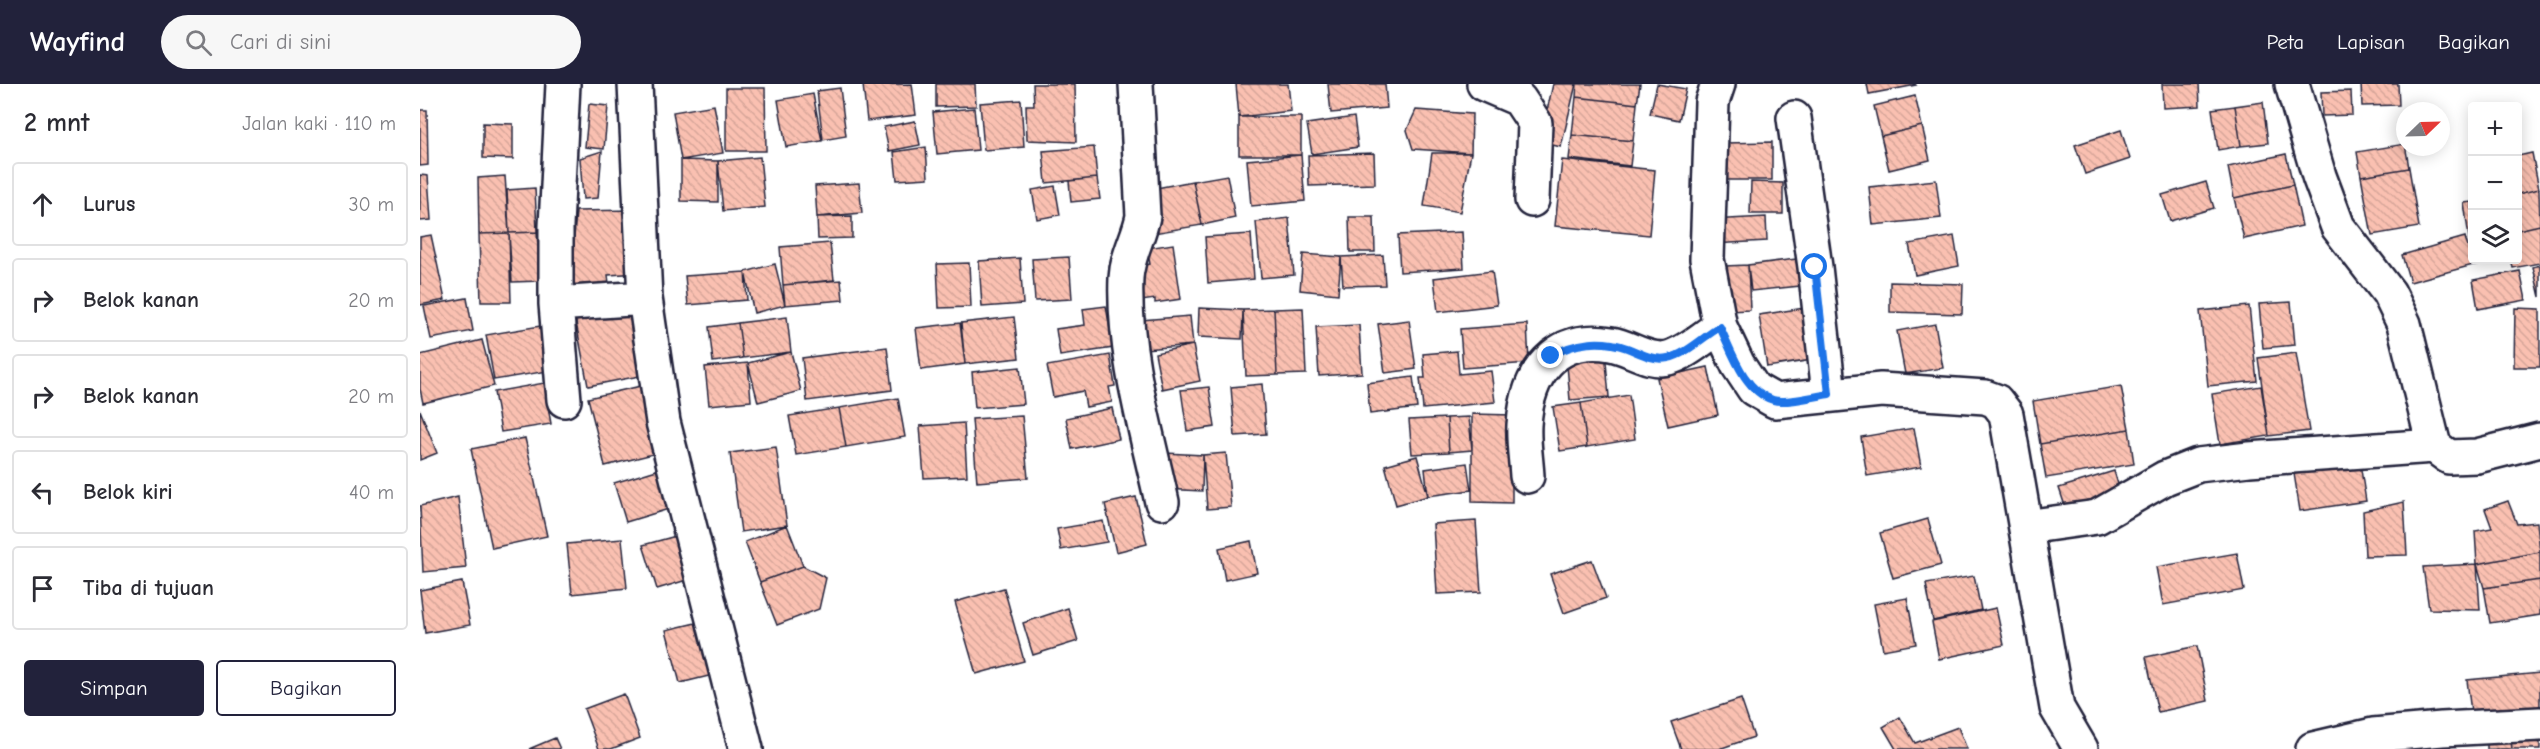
<!DOCTYPE html>
<html lang="id">
<head>
<meta charset="utf-8">
<style>
	body { margin:0; font-family:"Comic Neue",sans-serif; background:#f7f7f7; color:#2b2b33 }
	.controls { position:absolute; right:18px; top:18px; display:grid; overflow:hidden; border-radius:6px; box-shadow:0 3px 15px #0003 }
	.controls button { width:54px; height:54px; display:grid; place-items:center; padding:0; border:0; border-bottom:2px solid #e1e1e2; background:#fff; color:#2b2b33; font:30px sans-serif }
	.compass { position:absolute; left:1976px; top:18px; width:54px; height:54px; border-radius:50%; background:#fff; box-shadow:0 3px 15px #0003; rotate:67deg }
	.stop { position:absolute; width:18px; height:18px; margin:-14px; border:4px solid #1a73e8; border-radius:50%; background:#fff }
	.stop.end { background:#1a73e8; border-color:#fff; box-shadow:0 2px 6px #0008 }
	.list { margin:0; padding:0; list-style:none }
	h2 { display:flex; justify-content:space-between; align-items:center; height:78px; margin:0; padding:0 24px; font-size:26px }
	h2 small { font-size:20px; font-weight:400; color:#7c7c81 }
	.list li { display:grid; grid-template-columns:39px 1fr auto; gap:18px; align-items:center; box-sizing:border-box; height:84px; margin:0 12px 12px; padding:0 12px; border:2px solid #e1e1e2; border-radius:6px }
	.list b { display:block; font-size:22px; white-space:nowrap }
	.list em { font-size:20px; font-style:normal; color:#7c7c81 }
	.actions { display:flex; gap:12px; padding:18px 24px }
	.actions a { flex:1; padding:14px 0; border:2px solid #22223b; border-radius:6px; text-align:center; font-size:21px; color:#22223b }
	.actions .main { background:#22223b; color:#fff }
	.icon { flex:none; width:33px; height:33px; fill:none; stroke:currentColor; stroke-width:2; stroke-linecap:round; stroke-linejoin:round }
	.map { position:relative; flex:none; width:2120px; height:665px; overflow:hidden }
	header { display:flex; align-items:center; gap:36px; box-sizing:border-box; height:84px; padding:0 30px; background:#22223b; color:#fff }
	header strong { font-size:28px }
	nav { display:flex; gap:33px; margin-inline-start:auto; font-size:21px }
	.search { width:420px; height:54px; background:#f7f7f7; display:flex; align-items:center; gap:15px; box-sizing:border-box; padding:0 21px; border-radius:33px; color:#7c7c81; font-size:22px }
	main { display:flex }
	aside { flex:1; background:#fff }
	.map>svg:first-child { display:block }
	.building { fill:url(#building-back-hatch); stroke:#22223b; stroke-width:1.5 }
	.lines { fill:none; stroke-linecap:round; stroke-linejoin:round }
	.street-casing { stroke:#22223b; stroke-width:38 }
	.street { stroke:#fff; stroke-width:33 }
	.route { stroke:#1a73e8; stroke-width:8 }
</style>
</head>
<body>
<header>
<strong>Wayfind</strong>
<div class="search"><svg class="icon" aria-label="search" viewBox="0 0 24 24"><circle cx="10" cy="10" r="6"/><path d="M15 15l6 6"/></svg>Cari di sini</div>
<nav><a>Peta</a><a>Lapisan</a><a>Bagikan</a></nav>
</header>
<main>
<aside>
<h2>2 mnt<small>Jalan kaki · 110 m</small></h2>
<ul class="list">
<li><svg class="icon" aria-label="ahead" viewBox="0 0 24 24"><path d="M12 20V5M6 11l6-6 6 6"/></svg><div><b>Lurus</b></div><em>30 m</em></li>
<li><svg class="icon" aria-label="right" viewBox="0 0 24 24"><path d="M7 20v-9h11M14 6l5 5-5 5"/></svg><div><b>Belok kanan</b></div><em>20 m</em></li>
<li><svg class="icon" aria-label="right" viewBox="0 0 24 24"><path d="M7 20v-9h11M14 6l5 5-5 5"/></svg><div><b>Belok kanan</b></div><em>20 m</em></li>
<li><svg class="icon" aria-label="left" viewBox="0 0 24 24"><path d="M17 20v-9H6M10 6l-5 5 5 5"/></svg><div><b>Belok kiri</b></div><em>40 m</em></li>
<li><svg class="icon" aria-label="arrive" viewBox="0 0 24 24"><path d="M6 21V4h12l-3 4 3 4H6"/></svg><div><b>Tiba di tujuan</b></div></li>
</ul>
<div class="actions"><a class="main">Simpan</a><a>Bagikan</a></div>
</aside>
<div class="map">
<svg width="2120" height="665" viewBox="0 0 2120 665">
	<defs>
		<pattern id="building-back-hatch" width="6" height="6" patternUnits="userSpaceOnUse" patternTransform="scale(1.5)"><rect width="6" height="6" fill="#fac0b1"/><path d="M-1 5l2 2M0 0l6 6M5-1l2 2" fill="none" stroke="#d6a599"/></pattern>
	</defs>
	<rect width="100%" height="100%" fill="#fff"/>
	<filter id="ink" filterUnits="userSpaceOnUse"><feTurbulence type="fractalNoise" baseFrequency=".0167" numOctaves="2"/><feDisplacementMap in="SourceGraphic" scale="12" xChannelSelector="R" yChannelSelector="G"/><feConvolveMatrix kernelMatrix="1 2 1 2 8 2 1 2 1" color-interpolation-filters="sRGB"/></filter>
	<g filter="url(#ink)">
		<path class="building" d="M492,0L496,31L447,37L443,1Z
			M516,0H555L556,22L516,23Z
			M613,0H655L656,58L607,56L606,21H614Z
			M816,0H868L871,27L819,33Z
			M908,0H965L967,24L911,29Z
			M1133,0H1156L1141,63L1120,58Z
			M1157,0H1220L1217,20L1156,13Z
			M1237,0L1266,5L1259,36L1230,30Z
			M1447,0H1495L1496,1L1449,10Z
			M1742,0H1779L1780,22L1743,24Z
			M1941,0H1978L1979,21L1942,22Z
			M306,4H345L346,67H306Z
			M420,4L426,52L403,56L397,7Z
			M1931,7L1932,31L1902,32L1901,8Z
			M393,10L402,57L366,63L358,16Z
			M1495,12L1502,42L1461,52L1454,22Z
			M1156,13L1217,20L1213,57L1152,51Z
			M601,16L604,63L564,66L560,19Z
			M1843,18L1848,59L1821,62L1815,22Z
			M169,20L188,22L184,65L165,63Z
			M294,21L303,69L261,76L253,28Z
			M1815,22L1821,62L1798,66L1792,25Z
			M554,24L558,66L517,70L513,28Z
			M0,26H7L8,81L0,82Z
			M996,26L1052,30L1051,69L993,65L987,46Z
			M819,33H881V71H819Z
			M934,33L938,63L892,70L887,40Z
			M495,37L500,61L469,67L464,43Z
			M63,39L93,40V75L63,74Z
			M1502,42L1510,76L1469,86L1461,52Z
			M1701,46L1710,75L1665,90L1655,61Z
			M1152,51L1213,57L1210,82L1149,75Z
			M1352,58V96H1305V59Z
			M1985,60L1989,84L1941,92L1937,68Z
			M506,63L508,94L477,96L474,68Z
			M674,63L677,94L626,99L623,67Z
			M182,67L178,114L163,115L160,74Z
			M954,69L955,100L889,102L888,71Z
			M1012,69H1051L1040,128L1004,122Z
			M2112,69L2119,105L2098,110V72Z
			M1866,70L1873,101L1814,114L1808,83Z
			M881,71L885,117L831,122L827,76Z
			M340,73L345,123L303,127L298,77Z
			M261,76L298,77V118L261,117Z
			M1142,76L1235,86L1229,151L1135,142Z
			M1989,84L1999,143L1952,151L1941,92Z
			M0,91L8,92L11,136L0,137Z
			M807,91L815,134L782,141L773,97Z
			M85,92L89,149L59,150L58,94Z
			M677,94L680,115L651,118L649,97Z
			M1516,96L1521,134L1453,141L1449,103Z
			M773,97L782,141L734,149L726,106Z
			M1331,98L1363,99V130H1330Z
			M1786,98L1794,124L1750,137L1742,111Z
			M439,99L442,129L397,133L395,102Z
			M1873,101L1882,142L1824,155L1814,114Z
			M635,102L640,131L617,135L612,106Z
			M115,104L117,148L89,149L87,106Z
			M2119,105L2120,141L2098,146V110Z
			M2052,118V176H2069L2070,179L2053,181L2044,119Z
			M215,126L220,189L188,191L190,207L150,209L156,127Z
			M432,132V154L398,155L397,133Z
			M929,133H954L955,168H930Z
			M1346,133L1347,157L1292,160L1290,136Z
			M869,134L874,191L841,194L836,138Z
			M2120,141V179L2093,184L2091,176H2098V146Z
			M117,148L120,197L92,198L89,149Z
			M1042,148L1044,184L980,188L978,151Z
			M89,149L91,218H61L59,150Z
			M831,150L834,195L788,199L785,153Z
			M11,151L25,216L0,221V153Z
			M1534,152L1539,182L1495,191L1489,160Z
			M2045,153L2053,181L1990,198L1982,171Z
			M410,159L414,196L363,201L360,163Z
			M753,160L761,215L735,219V215L714,218L709,182L730,180L727,164Z
			M883,170L921,173L918,210L880,206Z
			M963,171L965,201L923,202L921,173Z
			M649,173L652,215L615,217L612,175Z
			M600,174L603,220L562,223L559,177Z
			M1376,175L1380,202L1331,207L1328,181Z
			M549,179L551,223L519,224L517,180Z
			M355,180L365,221L334,229L325,188Z
			M1328,181L1330,226L1307,227L1305,182Z
			M2120,181V213L2113,183Z
			M1072,187L1077,221L1018,228L1014,194Z
			M2100,187L2106,216L2058,225L2053,196Z
			M325,188L327,216L268,221L265,192Z
			M421,196L423,216L365,221L363,201Z
			M1470,198L1543,200L1542,230L1470,228Z
			M47,214L53,247L11,255L4,222Z
			M1871,218L1875,261L1843,264L1839,220Z
			M212,222L225,291L168,302L155,233Z
			M686,222L693,264L640,272L636,245L665,241L663,225Z
			M1829,222L1837,297L1788,302L1780,227Z
			M779,224L823,226L822,255L778,253Z
			M883,224L886,290L857,291L854,225Z
			M1384,224L1392,276L1347,283L1339,231Z
			M2095,224L2120,225V283H2094Z
			M854,225L857,291L826,292L823,226Z
			M770,232L773,261L724,265L721,236Z
			M367,233L371,268L323,274L318,239Z
			M594,233L599,274L545,280L541,239Z
			M989,236L996,285L965,289L958,240Z
			M318,239L323,274L293,278L289,243Z
			M540,239L545,280L501,286L496,244Z
			M1107,240L1109,279L1043,284L1040,245Z
			M1515,240L1523,284L1485,290L1477,247Z
			M939,241L942,289L899,292L896,243Z
			M120,242L128,287L74,296L66,251Z
			M62,256L74,302L3,319L0,305V271Z
			M773,261L780,297L742,305L735,269Z
			M467,263L472,306L387,317L382,274Z
			M1185,266L1189,313L1150,316L1146,269Z
			M1037,267L1039,290L1071,287L1075,318L1003,325L1000,294H1005L1003,270Z
			M371,268L381,307L338,318L328,279Z
			M1876,269L1889,347L1849,352L1838,274Z
			M690,271L695,302L689,303L692,318L666,323L663,307L633,313L627,282Z
			M328,279L331,317L289,321L285,283Z
			M600,283L604,320L555,324L552,288Z
			M1288,283L1298,331L1248,342L1237,294Z
			M993,293L997,324L950,330L947,299Z
			M124,299L131,340L81,348L74,308Z
			M842,300L846,350L815,352L811,303Z
			M221,302L237,369L185,382L168,314Z
			M1701,302L1709,345L1620,360L1613,317Z
			M1841,302L1849,352L1800,360L1792,310Z
			M789,303L795,343L767,347L761,306Z
			M1209,311L1215,355L1167,363L1161,319Z
			M478,314L485,353L426,363L419,324Z
			M1161,319L1167,363L1140,367L1133,323Z
			M419,324L426,363L376,371L369,332Z
			M692,324L699,355L652,365L646,334Z
			M0,326L17,369L0,376Z
			M1052,330L1092,331V419L1052,418Z
			M602,332L608,394L557,398L552,335Z
			M1049,333L1052,366L1029,368L1027,334Z
			M1027,334L1029,368L992,370L989,336Z
			M544,339L547,392L504,394L500,342Z
			M1494,344L1501,383L1447,392L1441,353Z
			M1709,345L1714,380L1626,394L1620,360Z
			M105,354L127,452L72,464L51,365Z
			M356,363L367,441L321,448L310,369Z
			M1938,367L1946,417L1880,427L1872,377Z
			M745,369L783,371L782,407L744,405Z
			M806,369L811,423L787,425L783,371Z
			M997,372L1008,412L976,421L965,381Z
			M1047,379L1051,406L1008,412L1005,385Z
			M240,385L252,424L206,438L194,399Z
			M1694,387L1704,420L1650,437L1639,404Z
			M38,413L46,484L3,488L0,422Z
			M716,413L727,460L696,468L685,420Z
			M2088,417L2097,440L2117,438L2120,468L2057,480L2055,447L2072,444L2065,425Z
			M1984,418L1987,471L1945,472L1943,427Z
			M1508,435L1521,481L1473,494L1460,449Z
			M683,437L687,458L641,466L637,445Z
			M1056,437L1061,508L1017,510L1013,440Z
			M367,441L383,482L340,498L325,458Z
			M256,452L270,495L237,505L223,461Z
			M202,455L207,504L152,510L147,460Z
			M831,457L837,489L805,496L799,464Z
			M2120,468V496L2064,504L2057,480Z
			M1817,469L1824,506L1743,521L1736,483Z
			M1172,476L1186,514L1144,529L1130,490Z
			M2057,480L2060,526L2009,525L2003,483Z
			M383,482L406,494L399,525L357,541L340,498Z
			M1554,492L1561,526L1513,537L1506,500Z
			M2120,496V531L2070,539L2064,504Z
			M42,498L50,541L5,549L0,506Z
			M584,504L604,577L556,590L535,518Z
			M1487,514L1496,560L1463,566L1454,520Z
			M648,524L658,557L613,571L603,539Z
			M1576,524L1584,561L1519,575L1512,538Z
			M280,538L293,591L260,599L246,546Z
			M1777,562L1788,617L1738,628L1726,573Z
			M2120,589V629L2052,636L2047,596Z
			M204,610L220,654L191,665H179L164,625Z
			M1321,615L1334,653L1299,665H1261L1251,638Z
			M1480,633L1495,659L1538,643L1547,665H1476L1463,643Z
			M135,654L140,665H109Z
			M2120,655V665H2092L2091,657Z
			M2091,657L2092,665H2067V660Z"/>
		<g class="lines">
			<defs>
				<path id="street" d="M143,0L136,142V220L144,316
					M215,0L225,214L243,338L326,665
					M716,0L723,132C719,153 707,172 706,194C703,268 726,345 742,418
					M1064,0L1099,15L1115,39L1112,116
					M1298,0L1292,18L1287,175L1300,243L1318,281L1334,305L1355,317L1461,306L1565,313L1576,317L1586,330L1637,624L1661,665
					M1872,0L1899,92L1918,143L1969,209L1984,240L2014,362L2029,373L2057,372L2120,356
					M1374,34L1395,183L1409,310
					M136,220L225,214
					M1107,392C1106,375 1103,358 1104,341C1107,290 1135,250 1191,260C1210,263 1229,279 1248,274C1267,269 1284,252 1300,243
					M1606,443L1677,433L1745,394L1778,381L1829,375L2014,362
					M1893,665L1953,651L2022,645L2120,640"/>
			</defs>
			<use href="#street" class="street-casing"/>
			<use href="#street" class="street"/>
		</g>
	</g>
	<g class="lines" filter="url(#ink)">
		<path class="route" d="M1131,272C1154,258 1181,255 1207,264C1220,269 1233,277 1248,274C1266,271 1284,252 1300,243C1312,268 1324,307 1353,316C1364,320 1397,312 1409,310L1395,183"/>
	</g>
</svg>
<div class="controls">
<button>+</button>
<button>−</button>
<button><svg class="icon" aria-label="layers" viewBox="0 0 24 24"><path d="M12 4l9 5-9 5-9-5zM3 14l9 5 9-5"/></svg></button>
</div>
<svg class="compass" viewBox="-18 -18 36 36"><path d="M0-13l5 13h-10z" fill="#e53935"/><path d="M0 13l5-13h-10z" fill="#7c7c81"/></svg>
<div class="stop" style="left:1395px;top:183px"></div>
<div class="stop end" style="left:1131px;top:272px"></div>
</div>
</main>
</body>
</html>
